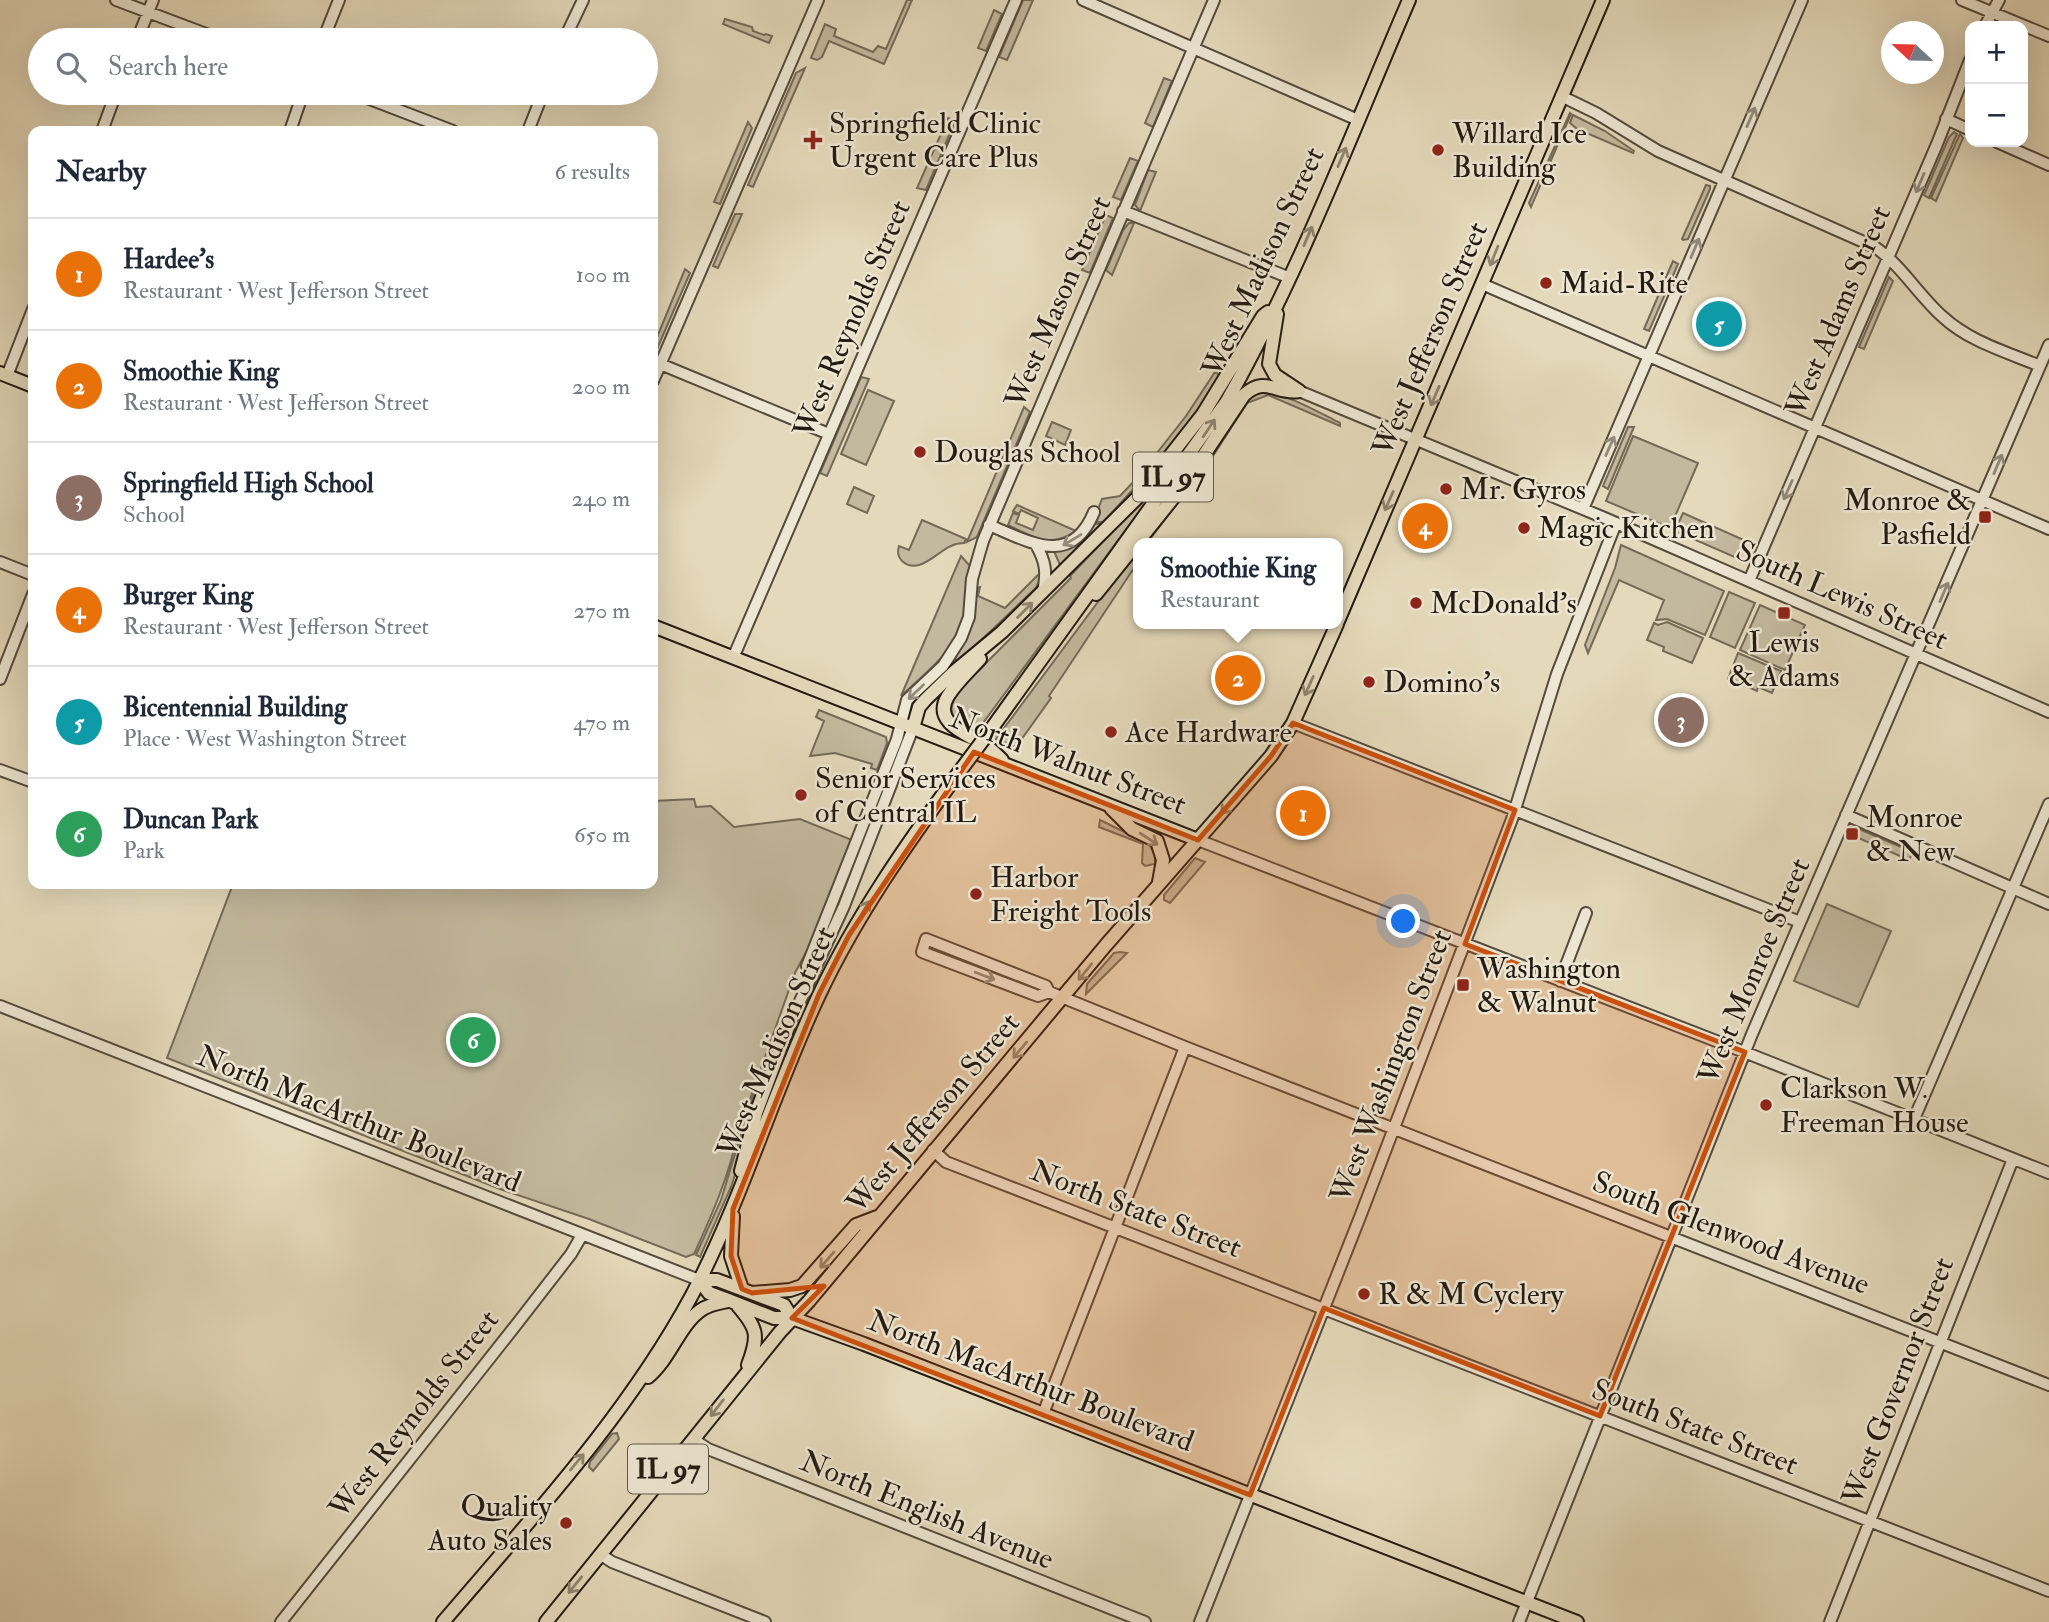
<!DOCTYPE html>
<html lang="en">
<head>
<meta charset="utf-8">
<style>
	body { margin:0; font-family:"IM FELL Double Pica",serif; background:#f2f2f3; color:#1f2937 }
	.controls { position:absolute; right:21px; top:21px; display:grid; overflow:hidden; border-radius:14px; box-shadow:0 7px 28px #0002 }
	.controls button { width:63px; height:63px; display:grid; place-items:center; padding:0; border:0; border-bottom:2px solid #e0e1e3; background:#fff; color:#1f2937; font:35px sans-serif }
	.compass { position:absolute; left:1881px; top:21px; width:63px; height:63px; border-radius:50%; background:#fff; box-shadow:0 7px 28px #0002; rotate:292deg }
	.you { position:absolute; left:1404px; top:922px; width:24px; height:24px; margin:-18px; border:5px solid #fff; border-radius:50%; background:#1a73e8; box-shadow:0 0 0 10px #1a73e833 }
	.badge { display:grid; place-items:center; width:46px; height:46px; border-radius:50%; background:#1a73e8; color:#fff; font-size:23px; font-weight:700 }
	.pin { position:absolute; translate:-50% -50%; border:4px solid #fff; box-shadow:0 2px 7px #0006 }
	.popup { position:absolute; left:1133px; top:538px; width:210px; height:91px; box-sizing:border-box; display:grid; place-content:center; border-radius:14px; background:#fff; filter:drop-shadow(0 2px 5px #0005); font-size:23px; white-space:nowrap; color:#747a83 }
	.popup b { font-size:26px; color:#1f2937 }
	.popup::after { content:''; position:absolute; left:50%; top:100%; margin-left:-14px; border:14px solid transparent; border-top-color:#fff }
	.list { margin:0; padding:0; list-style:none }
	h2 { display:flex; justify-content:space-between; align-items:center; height:91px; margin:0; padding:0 28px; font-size:30px }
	h2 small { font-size:23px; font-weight:400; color:#747a83 }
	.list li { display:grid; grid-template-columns:46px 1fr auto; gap:21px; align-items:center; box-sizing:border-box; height:112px; padding:0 28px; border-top:2px solid #e0e1e3 }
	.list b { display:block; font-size:26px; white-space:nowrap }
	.list p { margin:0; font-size:23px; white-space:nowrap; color:#747a83 }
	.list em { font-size:23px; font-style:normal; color:#747a83 }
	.icon { flex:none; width:38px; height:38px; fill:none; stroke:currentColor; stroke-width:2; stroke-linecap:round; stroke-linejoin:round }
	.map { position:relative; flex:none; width:2049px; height:1622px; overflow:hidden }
	.search { position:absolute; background:#fff; box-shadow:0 7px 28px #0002; left:28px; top:28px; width:630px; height:77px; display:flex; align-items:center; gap:18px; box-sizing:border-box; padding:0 24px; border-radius:38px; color:#747a83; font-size:26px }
	.panel { position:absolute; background:#fff; box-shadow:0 7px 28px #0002; left:28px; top:126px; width:630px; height:763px; border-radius:14px }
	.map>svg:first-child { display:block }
	.green { fill:#c3b99e; stroke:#746a58; stroke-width:2 }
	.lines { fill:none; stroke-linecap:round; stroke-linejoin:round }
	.minor-casing { stroke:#544a3d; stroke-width:14 }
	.major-casing { stroke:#241b13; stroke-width:16 }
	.minor { stroke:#ede6d2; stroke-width:10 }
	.major { stroke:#e4d9ba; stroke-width:12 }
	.major-bridge-casing { stroke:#241b13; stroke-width:16; stroke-linecap:butt }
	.major-bridge { stroke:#e4d9ba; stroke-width:12 }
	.oneway { stroke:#938b7c }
	.oneway2 { stroke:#8e846f }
	.marked { fill:#cb500d; fill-opacity:0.2; stroke:#cb500d; stroke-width:5; stroke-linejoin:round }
	.poi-dot { fill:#8f2418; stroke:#ede6d2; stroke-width:2.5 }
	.labels { text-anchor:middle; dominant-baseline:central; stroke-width:5; stroke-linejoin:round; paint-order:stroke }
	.shield { fill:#ede6d2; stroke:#60584c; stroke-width:2 }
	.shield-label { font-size:28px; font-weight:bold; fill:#241b13 }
	.poi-label { font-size:30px; fill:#241b13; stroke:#ede6d2; text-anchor:start }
	.street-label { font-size:30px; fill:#241b13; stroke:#ede6d2 }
</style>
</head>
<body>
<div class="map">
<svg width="2049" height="1622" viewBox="0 0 2049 1622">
	<rect width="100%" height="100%" fill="#e4d9ba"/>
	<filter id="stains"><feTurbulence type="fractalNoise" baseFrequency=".00286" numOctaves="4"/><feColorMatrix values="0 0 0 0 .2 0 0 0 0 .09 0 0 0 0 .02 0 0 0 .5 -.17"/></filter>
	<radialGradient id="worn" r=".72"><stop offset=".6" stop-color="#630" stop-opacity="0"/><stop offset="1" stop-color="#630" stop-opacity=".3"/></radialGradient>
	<path class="green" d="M907,0H912L884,64L829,41L822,57L817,60L811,58L825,24L836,29L834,36L873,52L878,46L886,49Z
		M1023,0H1033L1007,60L999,57Z
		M994,10L1002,14L986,51L978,48Z
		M725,19L752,27L753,31L764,35L766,34L772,36L769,43L723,24Z
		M805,68L753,187L748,185L796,73Z
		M1164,78L1172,81L1153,127L1145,123Z
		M1570,113L1571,114L1531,207L1529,203Z
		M1573,115L1605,131L1634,151L1633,153L1577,129L1570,123Z
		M948,118L955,121L926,190L917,188Z
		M748,122L752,128L720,204L714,202Z
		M1954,132L1957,134L1929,198L1924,195L1949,137Z
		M1960,134L1963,138L1936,201L1931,198Z
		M1130,158L1138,161L1121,200L1113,197Z
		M1148,170L1156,172L1140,211L1135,205Z
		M1706,185L1710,186V189L1688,239L1683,240L1682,239Z
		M735,214H742L718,268L713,266Z
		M1106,215L1113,218L1090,273L1082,270Z
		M1129,223H1134L1112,275L1106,270L1123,230Z
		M1673,261L1678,264L1649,331L1644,329Z
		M685,269L690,273L657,349L653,347Z
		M1889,277L1893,281L1864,349L1859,347Z
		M1215,372L1221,376C1188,430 1146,476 1103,522H1093L1102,499L1120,496L1138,477L1186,416Z
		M861,377L869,379L827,476L820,473Z
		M868,390L894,401L866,465L841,454Z
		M1260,391C1288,394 1316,411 1340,423V426L1268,395L1247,403L1213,456L1147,543H1142L1247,399Z
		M1024,407L1030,412L977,537L967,542Z
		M1052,422L1071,430L1065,445L1046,436Z
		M1628,427H1634L1608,489L1603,486Z
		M1633,436L1698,463L1670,528L1606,501Z
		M1191,438L1193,439L977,731C954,723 944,714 958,691L1071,578L1070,576L1147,495Z
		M854,487L874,496L867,513L847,504Z
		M1017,505L1076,531C1049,549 1034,537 1008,525L1013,513L1019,515L1016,523L1033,530L1038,518L1021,510L1019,514L1013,511Z
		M1683,513L1746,541L1739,559L1675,531Z
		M922,520L966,539L964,543C945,543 936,560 919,565C906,568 895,559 899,546L909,550Z
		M1104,523L1060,565L1054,551L1093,524Z
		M1621,545L1724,591L1705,635L1667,619L1656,620L1664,600L1619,580L1588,653L1585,645L1615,568Z
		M1138,548V562L1049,696L1051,698L1016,747L996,739Z
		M961,556L970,566C969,584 969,604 964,621C954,652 924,674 901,696Z
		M1038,575L1041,576L1036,588L958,662L955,659L968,634L977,588L980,587L978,596L1005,608Z
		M1729,592L1755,603L1735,648L1710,637Z
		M1760,605L1805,625L1785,670L1740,650Z
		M1667,622L1703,638L1692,663L1663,651L1664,647L1647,640L1654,623L1658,625Z
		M1738,653L1781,671L1772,693L1758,687L1757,691L1728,679Z
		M819,710L886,737L887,743L877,770L871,768L872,764L835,753L810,756L824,721L816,717Z
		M694,799L696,807L711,806L734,827L800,819L852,840L813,939L795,973L738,1133C729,1176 712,1215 694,1254L686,1257L589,1219L500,1189L167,1058L233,884H653V801Z
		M1100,820L1149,844L1155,855V864L1145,866L1142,863L1143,844L1099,827Z
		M1859,829L1913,852L1909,860L1856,837Z
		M1195,858L1205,862L1170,903L1164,900V895Z
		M1827,904L1891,931L1858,1007L1794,981Z
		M1120,952L1127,953L1086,994L1087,984L1114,953Z
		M782,1021L784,1025L731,1187L700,1257L696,1255L721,1200L753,1095Z
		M617,1433L619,1439L593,1471L589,1467L590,1462L612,1434Z"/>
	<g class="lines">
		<defs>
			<path id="minor" d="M116,0L222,40
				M1083,0L1358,120
				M1962,0L2049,36
				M1985,26L1999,0
				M137,40L153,0
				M323,40L339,0
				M564,40L583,0
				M354,93L453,131
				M1561,96L1596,113L1658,151L1875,247C1902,266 1919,296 1943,317C1970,342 2007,352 2040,366
				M1946,119L1970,130
				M102,131L116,93
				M290,131L303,93
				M528,131L543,93
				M1997,142L2049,165
				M1123,211L1290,278
				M1482,284L2049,529
				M653,361L829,434
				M7,376L33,309
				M653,381L818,0
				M1299,391L1607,519L2049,712
				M1583,509L1802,0
				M989,525C1030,542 1071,568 1094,512
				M1036,545C1046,562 1047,573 1043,592
				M0,562L33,575
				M1749,581L1937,144L1970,60
				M733,658L1016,0
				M0,679L33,594
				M1293,723L1800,922
				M0,770L33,782
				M1846,815L2049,904
				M1198,840L1729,1046L2049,1173
				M807,966L897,739L907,700L943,666L961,638L969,617L972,579L983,541L1214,0
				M1560,981L1586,913
				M1049,992L1038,996L922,952L926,939L1046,986L1049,992L1185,1047L2049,1385
				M0,1006L699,1280
				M789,1025L844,906L913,728
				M1914,1119L2049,804
				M933,1150L946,1162L2049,1591
				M1043,1414L1185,1047
				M693,1439L708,1449L1145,1622
				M600,1554L612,1562L765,1622
				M281,1622L516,1325L571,1254L582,1235
				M1200,1622L1360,1217L1512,819L1557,674L1616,523
				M1519,1622L1752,1034L2049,345
				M1830,1622L2013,1159"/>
			<path id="major" d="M1277,314L1269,364L1275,375L1299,391
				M0,373L33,386
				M1096,594L1186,482L1244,395C1266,375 1276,395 1299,391
				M1338,621L1603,0
				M653,626L1198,840
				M980,659C969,671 956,683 948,696C931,723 969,735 985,745C991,749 997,755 1002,760
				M913,728L919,707L926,699L955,671L1002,632L1137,498L1203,414L1263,316L1268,312
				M992,728L1227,401C1299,273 1351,135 1409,0
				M1111,808L1132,829L1157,841L1163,860L1159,882
				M741,1171L756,1113L789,1025
				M733,1216L731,1256L742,1289
				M699,1280L709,1293L728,1300L774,1318H792L864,1344L1577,1622
				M699,1280H717L784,1305L792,1318
				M752,1293L790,1290L802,1286L856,1225L877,1217
				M738,1306C758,1329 759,1336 748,1365
				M648,1377C670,1359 680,1324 701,1310C709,1304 719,1303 728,1301
				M443,1622C531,1519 628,1414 692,1295C743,1198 773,1092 820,993C857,915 906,845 957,775
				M546,1622L780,1332L809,1301L1106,945L1271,756L1293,723L1337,624"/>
		</defs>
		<use href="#minor" class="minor-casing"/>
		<use href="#major" class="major-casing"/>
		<use href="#minor" class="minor"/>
		<use href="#major" class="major"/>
		<defs>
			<path id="major-bridge" d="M957,775L992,728"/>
		</defs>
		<use href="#major-bridge" class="major-bridge-casing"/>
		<use href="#major-bridge" class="major-bridge"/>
	</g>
	<defs><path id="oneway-shaft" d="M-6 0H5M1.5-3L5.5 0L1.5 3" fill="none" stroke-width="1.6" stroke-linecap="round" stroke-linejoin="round" transform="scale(1.75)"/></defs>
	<g class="oneway">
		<use href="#oneway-shaft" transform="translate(1751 117) rotate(-67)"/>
		<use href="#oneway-shaft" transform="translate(1920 183) rotate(113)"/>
		<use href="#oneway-shaft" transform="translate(1695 248) rotate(-67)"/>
		<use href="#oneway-shaft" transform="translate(1610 446) rotate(-66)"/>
		<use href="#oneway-shaft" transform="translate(1998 464) rotate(-67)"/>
		<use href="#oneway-shaft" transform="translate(1788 490) rotate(114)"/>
		<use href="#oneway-shaft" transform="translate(1072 540) rotate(149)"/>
		<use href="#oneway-shaft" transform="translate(1944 592) rotate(-67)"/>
		<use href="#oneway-shaft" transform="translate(916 692) rotate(136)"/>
		<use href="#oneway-shaft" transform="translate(985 976) rotate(21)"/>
	</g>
	<g class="oneway2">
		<use href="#oneway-shaft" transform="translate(1342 157) rotate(-67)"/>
		<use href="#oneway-shaft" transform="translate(1308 236) rotate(-67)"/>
		<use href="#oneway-shaft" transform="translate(1494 256) rotate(112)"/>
		<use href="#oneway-shaft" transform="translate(1435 396) rotate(113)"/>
		<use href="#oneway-shaft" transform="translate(1209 428) rotate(-56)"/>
		<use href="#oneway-shaft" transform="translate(1389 501) rotate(114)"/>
		<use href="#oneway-shaft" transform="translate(1025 610) rotate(-45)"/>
		<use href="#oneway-shaft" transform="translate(1309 686) rotate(114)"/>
		<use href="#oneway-shaft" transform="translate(1228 806) rotate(131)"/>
		<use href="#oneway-shaft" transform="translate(1149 839) rotate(33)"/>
		<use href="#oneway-shaft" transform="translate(864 910) rotate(-60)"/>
		<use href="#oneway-shaft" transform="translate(1085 972) rotate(129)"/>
		<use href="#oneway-shaft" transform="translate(1020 1050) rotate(130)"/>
		<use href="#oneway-shaft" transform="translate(827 1260) rotate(131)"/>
		<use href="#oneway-shaft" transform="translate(717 1408) rotate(128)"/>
		<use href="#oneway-shaft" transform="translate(577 1462) rotate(-50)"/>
		<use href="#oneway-shaft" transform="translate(575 1585) rotate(129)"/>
	</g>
	<path class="marked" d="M1293,723L1515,810L1465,944L1745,1052L1600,1416L1324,1308L1250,1495L792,1318L824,1286L752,1293L742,1289L731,1256L733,1209L819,994L849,935L974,752L1198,840L1271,756Z"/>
	<g class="poi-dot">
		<path d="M809.5 129.5h7v7h7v7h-7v7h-7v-7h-7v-7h7z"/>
		<circle cx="1438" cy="150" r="7"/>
		<circle cx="1546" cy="283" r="7"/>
		<circle cx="920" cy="452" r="7"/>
		<circle cx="1446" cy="489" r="7"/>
		<rect x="1978" y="510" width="14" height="14" rx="3.5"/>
		<circle cx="1524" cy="528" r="7"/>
		<circle cx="1416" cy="603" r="7"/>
		<rect x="1777" y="606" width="14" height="14" rx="3.5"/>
		<circle cx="1369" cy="682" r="7"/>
		<circle cx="1111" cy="732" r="7"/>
		<circle cx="801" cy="795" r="7"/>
		<rect x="1845" y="827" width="14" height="14" rx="3.5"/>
		<circle cx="976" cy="894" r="7"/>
		<rect x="1456" y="978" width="14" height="14" rx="3.5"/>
		<circle cx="1766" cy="1105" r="7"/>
		<circle cx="1364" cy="1294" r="7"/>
		<circle cx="566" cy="1523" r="7"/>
	</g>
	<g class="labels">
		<g class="shield">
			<rect x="1133" y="452.5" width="80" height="49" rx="5"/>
			<rect x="628" y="1444.5" width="80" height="49" rx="5"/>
		</g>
		<g class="shield-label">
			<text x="1173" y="477">IL 97</text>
			<text x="668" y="1469">IL 97</text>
		</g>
		<g class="poi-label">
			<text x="829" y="123">Springfield Clinic<tspan x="829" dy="34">Urgent Care Plus</tspan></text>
			<text x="1452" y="133">Willard Ice<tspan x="1452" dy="34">Building</tspan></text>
			<text x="1560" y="283">Maid-Rite</text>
			<text x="934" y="452">Douglas School</text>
			<text x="1460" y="489">Mr. Gyros</text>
			<text x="1971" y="500" text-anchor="end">Monroe &amp;<tspan x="1971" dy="34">Pasfield</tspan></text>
			<text x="1538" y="528">Magic Kitchen</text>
			<text x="1430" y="603">McDonald's</text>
			<text x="1784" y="642" text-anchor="middle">Lewis<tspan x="1784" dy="34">&amp; Adams</tspan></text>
			<text x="1383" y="682">Domino's</text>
			<text x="1125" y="732">Ace Hardware</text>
			<text x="815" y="778">Senior Services<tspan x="815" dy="34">of Central IL</tspan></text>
			<text x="1866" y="817">Monroe<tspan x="1866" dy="34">&amp; New</tspan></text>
			<text x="990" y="877">Harbor<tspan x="990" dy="34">Freight Tools</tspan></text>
			<text x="1477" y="968">Washington<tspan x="1477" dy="34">&amp; Walnut</tspan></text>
			<text x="1780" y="1088">Clarkson W.<tspan x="1780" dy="34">Freeman House</tspan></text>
			<text x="1378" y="1294">R &amp; M Cyclery</text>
			<text x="552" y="1506" text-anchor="end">Quality<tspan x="552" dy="34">Auto Sales</tspan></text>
		</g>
		<g class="street-label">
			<text transform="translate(1263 262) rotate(-65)">West Madison Street</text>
			<text transform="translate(1058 302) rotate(-67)">West Mason Street</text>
			<text transform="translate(1838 311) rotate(-67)">West Adams Street</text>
			<text transform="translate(852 319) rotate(-67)">West Reynolds Street</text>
			<text transform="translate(1430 339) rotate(-67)">West Jefferson Street</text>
			<text transform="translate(1842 595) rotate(24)">South Lewis Street</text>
			<text transform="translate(1068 761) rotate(21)">North Walnut Street</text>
			<text transform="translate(1754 971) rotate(-67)">West Monroe Street</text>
			<text transform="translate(776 1042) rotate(-66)">West Madison Street</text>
			<text transform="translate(1391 1066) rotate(-69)">West Washington Street</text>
			<text transform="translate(933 1113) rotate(-50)">West Jefferson Street</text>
			<text transform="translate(359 1119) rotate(22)">North MacArthur Boulevard</text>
			<text transform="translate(1136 1209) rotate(21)">North State Street</text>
			<text transform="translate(1731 1233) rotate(21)">South Glenwood Avenue</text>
			<text transform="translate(1031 1381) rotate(21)">North MacArthur Boulevard</text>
			<text transform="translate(1898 1381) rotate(-69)">West Governor Street</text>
			<text transform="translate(414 1414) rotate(-52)">West Reynolds Street</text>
			<text transform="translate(1695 1427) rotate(21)">South State Street</text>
			<text transform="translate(927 1510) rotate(22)">North English Avenue</text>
		</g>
	</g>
	<rect width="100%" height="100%" filter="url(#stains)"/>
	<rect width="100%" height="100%" fill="url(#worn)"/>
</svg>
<div class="controls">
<button>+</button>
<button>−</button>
</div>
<svg class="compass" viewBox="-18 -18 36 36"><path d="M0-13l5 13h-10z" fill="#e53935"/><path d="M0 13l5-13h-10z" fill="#747a83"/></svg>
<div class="you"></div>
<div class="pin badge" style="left:1303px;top:813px;background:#e8710a">1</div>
<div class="pin badge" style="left:1238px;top:678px;background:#e8710a">2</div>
<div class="popup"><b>Smoothie King</b>Restaurant</div>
<div class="pin badge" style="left:1681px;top:720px;background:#8d6e63">3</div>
<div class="pin badge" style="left:1425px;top:526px;background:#e8710a">4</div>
<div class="pin badge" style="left:1719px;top:324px;background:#0f9aa8">5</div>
<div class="pin badge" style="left:473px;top:1040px;background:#2e9e5b">6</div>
<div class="search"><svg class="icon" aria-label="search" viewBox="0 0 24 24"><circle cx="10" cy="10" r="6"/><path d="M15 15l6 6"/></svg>Search here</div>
<section class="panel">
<h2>Nearby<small>6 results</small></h2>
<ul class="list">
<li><span class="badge" style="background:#e8710a">1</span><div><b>Hardee's</b><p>Restaurant · West Jefferson Street</p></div><em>100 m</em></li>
<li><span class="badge" style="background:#e8710a">2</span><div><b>Smoothie King</b><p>Restaurant · West Jefferson Street</p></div><em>200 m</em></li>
<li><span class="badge" style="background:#8d6e63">3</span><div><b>Springfield High School</b><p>School</p></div><em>240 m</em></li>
<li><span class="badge" style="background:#e8710a">4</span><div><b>Burger King</b><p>Restaurant · West Jefferson Street</p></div><em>270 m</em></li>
<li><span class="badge" style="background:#0f9aa8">5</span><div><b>Bicentennial Building</b><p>Place · West Washington Street</p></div><em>470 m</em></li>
<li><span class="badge" style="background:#2e9e5b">6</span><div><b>Duncan Park</b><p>Park</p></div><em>650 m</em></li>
</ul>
</section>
</div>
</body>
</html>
